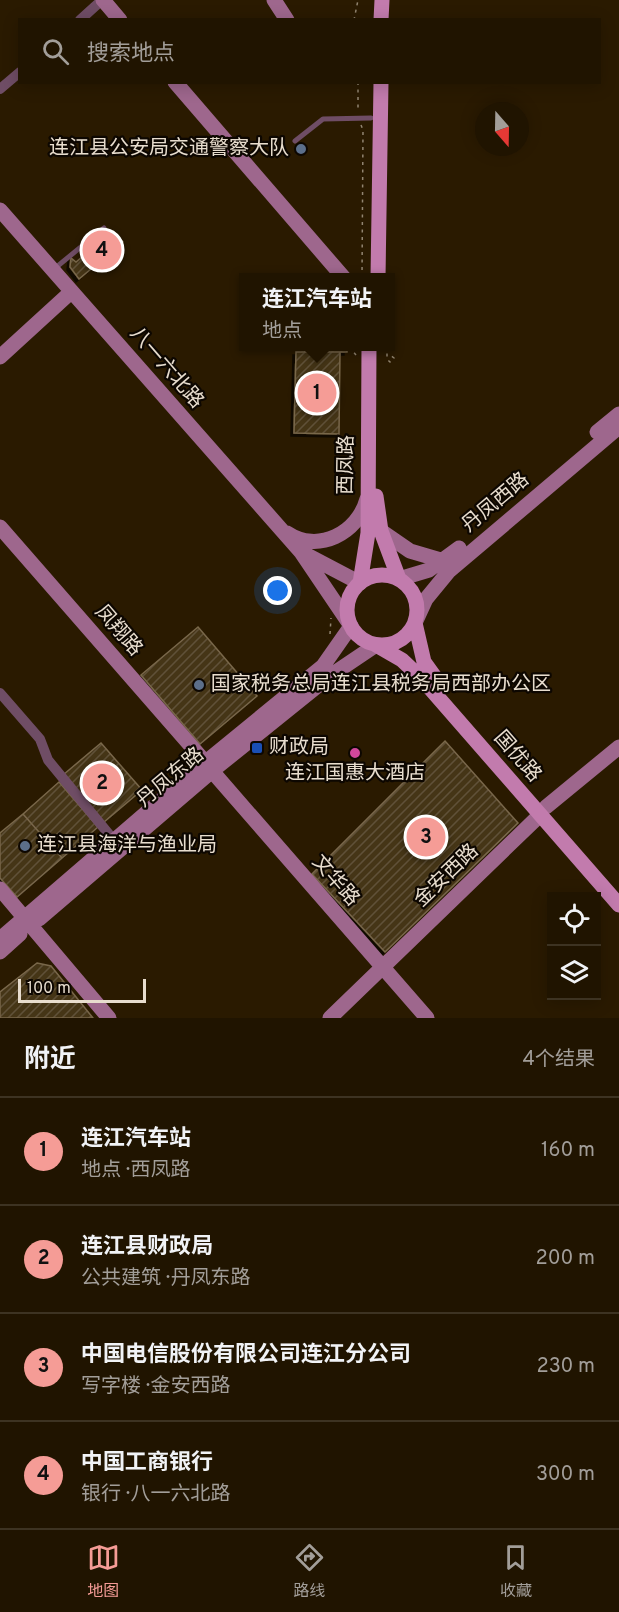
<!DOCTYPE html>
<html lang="zh">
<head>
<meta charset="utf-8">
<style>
	body { margin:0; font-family:Overpass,"Noto Sans SC",sans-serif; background:#281d0a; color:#f1f3f6 }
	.controls { position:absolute; right:18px; bottom:18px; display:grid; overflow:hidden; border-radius:0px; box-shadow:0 3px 15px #0003 }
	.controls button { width:54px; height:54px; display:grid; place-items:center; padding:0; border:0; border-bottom:2px solid #3d3322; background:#201400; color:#f1f3f6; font:30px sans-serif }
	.compass { position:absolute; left:475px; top:102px; width:54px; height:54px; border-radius:50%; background:#201400; box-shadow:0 3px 15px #0003; rotate:160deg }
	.scale { position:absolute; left:18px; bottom:15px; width:128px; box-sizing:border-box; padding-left:6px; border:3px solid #e8ddce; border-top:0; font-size:16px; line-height:21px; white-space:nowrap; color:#e8ddce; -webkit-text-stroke:4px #0d0701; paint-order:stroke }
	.you { position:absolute; left:278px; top:591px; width:21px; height:21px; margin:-15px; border:4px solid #fff; border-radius:50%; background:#1a73e8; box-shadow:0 0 0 9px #1a73e833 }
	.badge { display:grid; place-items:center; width:39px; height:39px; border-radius:50%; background:#f59c96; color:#111; font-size:20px; font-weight:700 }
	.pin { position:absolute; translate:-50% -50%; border:3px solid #fff; box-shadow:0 2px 6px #0006 }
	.popup { position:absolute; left:239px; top:273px; width:156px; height:78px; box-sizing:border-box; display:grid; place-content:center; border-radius:0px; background:#201400; filter:drop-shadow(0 2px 4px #0005); font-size:20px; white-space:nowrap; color:#a29e99 }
	.popup b { font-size:22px; color:#f1f3f6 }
	.popup::after { content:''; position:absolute; left:50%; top:100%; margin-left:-12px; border:12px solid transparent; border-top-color:#201400 }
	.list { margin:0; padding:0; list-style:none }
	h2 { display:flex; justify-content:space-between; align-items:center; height:78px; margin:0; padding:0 24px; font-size:26px }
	h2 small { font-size:20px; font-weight:400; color:#a29e99 }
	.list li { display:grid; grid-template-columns:39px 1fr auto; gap:18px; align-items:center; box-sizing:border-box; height:108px; padding:0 24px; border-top:2px solid #3d3322 }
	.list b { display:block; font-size:22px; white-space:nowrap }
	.list p { margin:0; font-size:20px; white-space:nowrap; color:#a29e99 }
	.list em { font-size:20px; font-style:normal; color:#a29e99 }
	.icon { flex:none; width:33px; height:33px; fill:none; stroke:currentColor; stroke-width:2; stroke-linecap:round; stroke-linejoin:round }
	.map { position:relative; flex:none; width:619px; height:1018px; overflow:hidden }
	.search { position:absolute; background:#201400; box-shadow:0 3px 15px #0003; left:18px; right:18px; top:18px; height:66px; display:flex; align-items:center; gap:15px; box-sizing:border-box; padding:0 21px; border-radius:0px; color:#a29e99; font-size:22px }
	.sheet { height:510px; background:#201400 }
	nav { display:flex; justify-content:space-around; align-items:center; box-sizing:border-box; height:84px; border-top:2px solid #3d3322; background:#201400; font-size:16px; color:#a29e99 }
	nav a { display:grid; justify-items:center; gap:3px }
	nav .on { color:#f59c96 }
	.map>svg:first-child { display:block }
	.building { fill:url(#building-hatch); stroke:#79674a; stroke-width:1.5; filter:url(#shadow) }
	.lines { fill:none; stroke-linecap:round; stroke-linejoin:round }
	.path { stroke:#928571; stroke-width:1.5; stroke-dasharray:3 4.5; stroke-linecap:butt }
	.lane { stroke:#6f4d65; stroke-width:5 }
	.street { stroke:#6f4d65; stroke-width:10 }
	.secondary { stroke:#9e678d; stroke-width:15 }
	.primary { stroke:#c27bad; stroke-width:15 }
	.service-dot { fill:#5c6f8a; stroke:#0d0701; stroke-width:2 }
	.transit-dot { fill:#1a4fb4; stroke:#0d0701; stroke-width:2 }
	.hotel-dot { fill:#d1479c; stroke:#0d0701; stroke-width:2 }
	.labels { text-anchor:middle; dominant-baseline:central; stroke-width:4.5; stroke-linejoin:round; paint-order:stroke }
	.poi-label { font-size:20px; fill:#e8ddce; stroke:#0d0701; text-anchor:start }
	.street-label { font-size:20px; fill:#e8ddce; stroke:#0d0701 }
</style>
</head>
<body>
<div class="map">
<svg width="619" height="1018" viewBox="0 0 619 1018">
	<defs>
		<pattern id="building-hatch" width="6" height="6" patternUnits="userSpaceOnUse" patternTransform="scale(1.5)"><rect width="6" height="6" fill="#453419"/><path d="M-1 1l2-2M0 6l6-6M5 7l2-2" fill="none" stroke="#605139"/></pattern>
		<filter id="shadow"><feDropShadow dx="-3" dy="3" stdDeviation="0" flood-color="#0009"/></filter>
	</defs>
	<rect width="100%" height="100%" fill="#2a1a00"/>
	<path class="building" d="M113,231L123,242L79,279L70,267L71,258L76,262Z
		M305,346H347V352H305Z
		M296,352H340L339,434L294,433Z
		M198,627L257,696L200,744L141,675Z
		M445,741L518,823L385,952L312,874Z
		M101,743L142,790L104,822L63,775Z
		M59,782L98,827L62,858L23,814Z
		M23,814L62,858L17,897L0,878V833Z
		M37,963L51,966L93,1018H0V992Z"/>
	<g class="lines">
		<path class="path" d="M354,20L358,0
			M358,82V112
			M361,125L363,130L362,278
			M387,346V359L390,362L394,358L390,355
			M356,355L352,350L358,348
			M330,634L331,618"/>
		<path class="lane" d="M295,141L323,119L371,118
			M54,269L104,228"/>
		<path class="street" d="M80,20L102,0
			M0,89L20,72
			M0,693L40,739L48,760L117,844"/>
		<path class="secondary" d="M103,0L120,20
			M274,0L287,20
			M175,82L344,278
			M0,210L301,552L351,626L323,666L196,770L0,939
			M0,357L71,292
			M597,432L619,414
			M0,527L205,762
			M381,531L410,551L444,561
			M287,533C318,554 358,533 367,499
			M301,552L360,583
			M399,579L429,570L459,548
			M415,623L426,599L449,571L619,427
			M212,771L427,1018
			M546,807L619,747
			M0,889L109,1018
			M39,919L212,771L330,676L376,645
			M0,952L20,934
			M330,1018L540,815"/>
		<path class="primary" d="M381,20L382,0
			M378,278L381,82
			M376,496L381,531L399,579
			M347 610a35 35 0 1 1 70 0a35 35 0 1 1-70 0Z
			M360,583L368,533L369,346
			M415,623L424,662L442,687
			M376,645L402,660L422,679L619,905"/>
	</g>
	<g class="service-dot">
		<circle cx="301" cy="149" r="6"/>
		<circle cx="199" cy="685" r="6"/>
		<circle cx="25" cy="846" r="6"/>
	</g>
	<rect class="transit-dot" x="251" y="742" width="12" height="12" rx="3"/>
	<circle class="hotel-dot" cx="355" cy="753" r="6"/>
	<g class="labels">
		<g class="poi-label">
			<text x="289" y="149" text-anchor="end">连江县公安局交通警察大队</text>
			<text x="211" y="685">国家税务总局连江县税务局西部办公区</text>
			<text x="269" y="748">财政局</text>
			<text x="355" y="774" text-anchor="middle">连江国惠大酒店</text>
			<text x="37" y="846">连江县海洋与渔业局</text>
		</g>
		<g class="street-label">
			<text transform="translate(166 368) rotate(49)">八一六北路</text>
			<text transform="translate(347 465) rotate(-89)">西凤路</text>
			<text transform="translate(496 503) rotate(-40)">丹凤西路</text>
			<text transform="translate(118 631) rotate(49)">凤翔路</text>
			<text transform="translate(517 757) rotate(49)">国优路</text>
			<text transform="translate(171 778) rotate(-40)">丹凤东路</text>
			<text transform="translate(447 876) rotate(-44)">金安西路</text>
			<text transform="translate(335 881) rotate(49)">文华路</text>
		</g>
	</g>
</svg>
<div class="controls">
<button><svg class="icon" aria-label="locate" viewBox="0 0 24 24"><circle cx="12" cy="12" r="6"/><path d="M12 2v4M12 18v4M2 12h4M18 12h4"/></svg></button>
<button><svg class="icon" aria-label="layers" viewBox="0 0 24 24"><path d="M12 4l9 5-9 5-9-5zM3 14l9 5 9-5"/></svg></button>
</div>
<svg class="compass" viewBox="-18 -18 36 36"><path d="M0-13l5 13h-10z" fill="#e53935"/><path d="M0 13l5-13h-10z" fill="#a29e99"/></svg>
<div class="scale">100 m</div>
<div class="you"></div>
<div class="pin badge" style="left:317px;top:393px">1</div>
<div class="popup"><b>连江汽车站</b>地点</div>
<div class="pin badge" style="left:102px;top:783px">2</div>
<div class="pin badge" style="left:426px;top:837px">3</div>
<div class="pin badge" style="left:102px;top:250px">4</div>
<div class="search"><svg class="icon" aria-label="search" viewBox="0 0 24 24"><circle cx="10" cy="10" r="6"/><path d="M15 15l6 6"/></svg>搜索地点</div>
</div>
<section class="sheet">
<h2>附近<small>4个结果</small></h2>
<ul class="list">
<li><span class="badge">1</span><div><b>连江汽车站</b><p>地点 · 西凤路</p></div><em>160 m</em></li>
<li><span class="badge">2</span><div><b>连江县财政局</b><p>公共建筑 · 丹凤东路</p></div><em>200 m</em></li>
<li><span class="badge">3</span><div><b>中国电信股份有限公司连江分公司</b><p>写字楼 · 金安西路</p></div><em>230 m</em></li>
<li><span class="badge">4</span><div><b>中国工商银行</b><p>银行 · 八一六北路</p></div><em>300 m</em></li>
</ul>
</section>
<nav>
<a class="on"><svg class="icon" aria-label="map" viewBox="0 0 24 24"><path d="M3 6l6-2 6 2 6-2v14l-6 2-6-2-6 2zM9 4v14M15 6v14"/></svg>地图</a>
<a><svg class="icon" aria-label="directions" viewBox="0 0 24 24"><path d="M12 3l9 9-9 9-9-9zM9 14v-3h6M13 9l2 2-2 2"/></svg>路线</a>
<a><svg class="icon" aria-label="saved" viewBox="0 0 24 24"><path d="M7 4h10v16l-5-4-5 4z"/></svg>收藏</a>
</nav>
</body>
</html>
